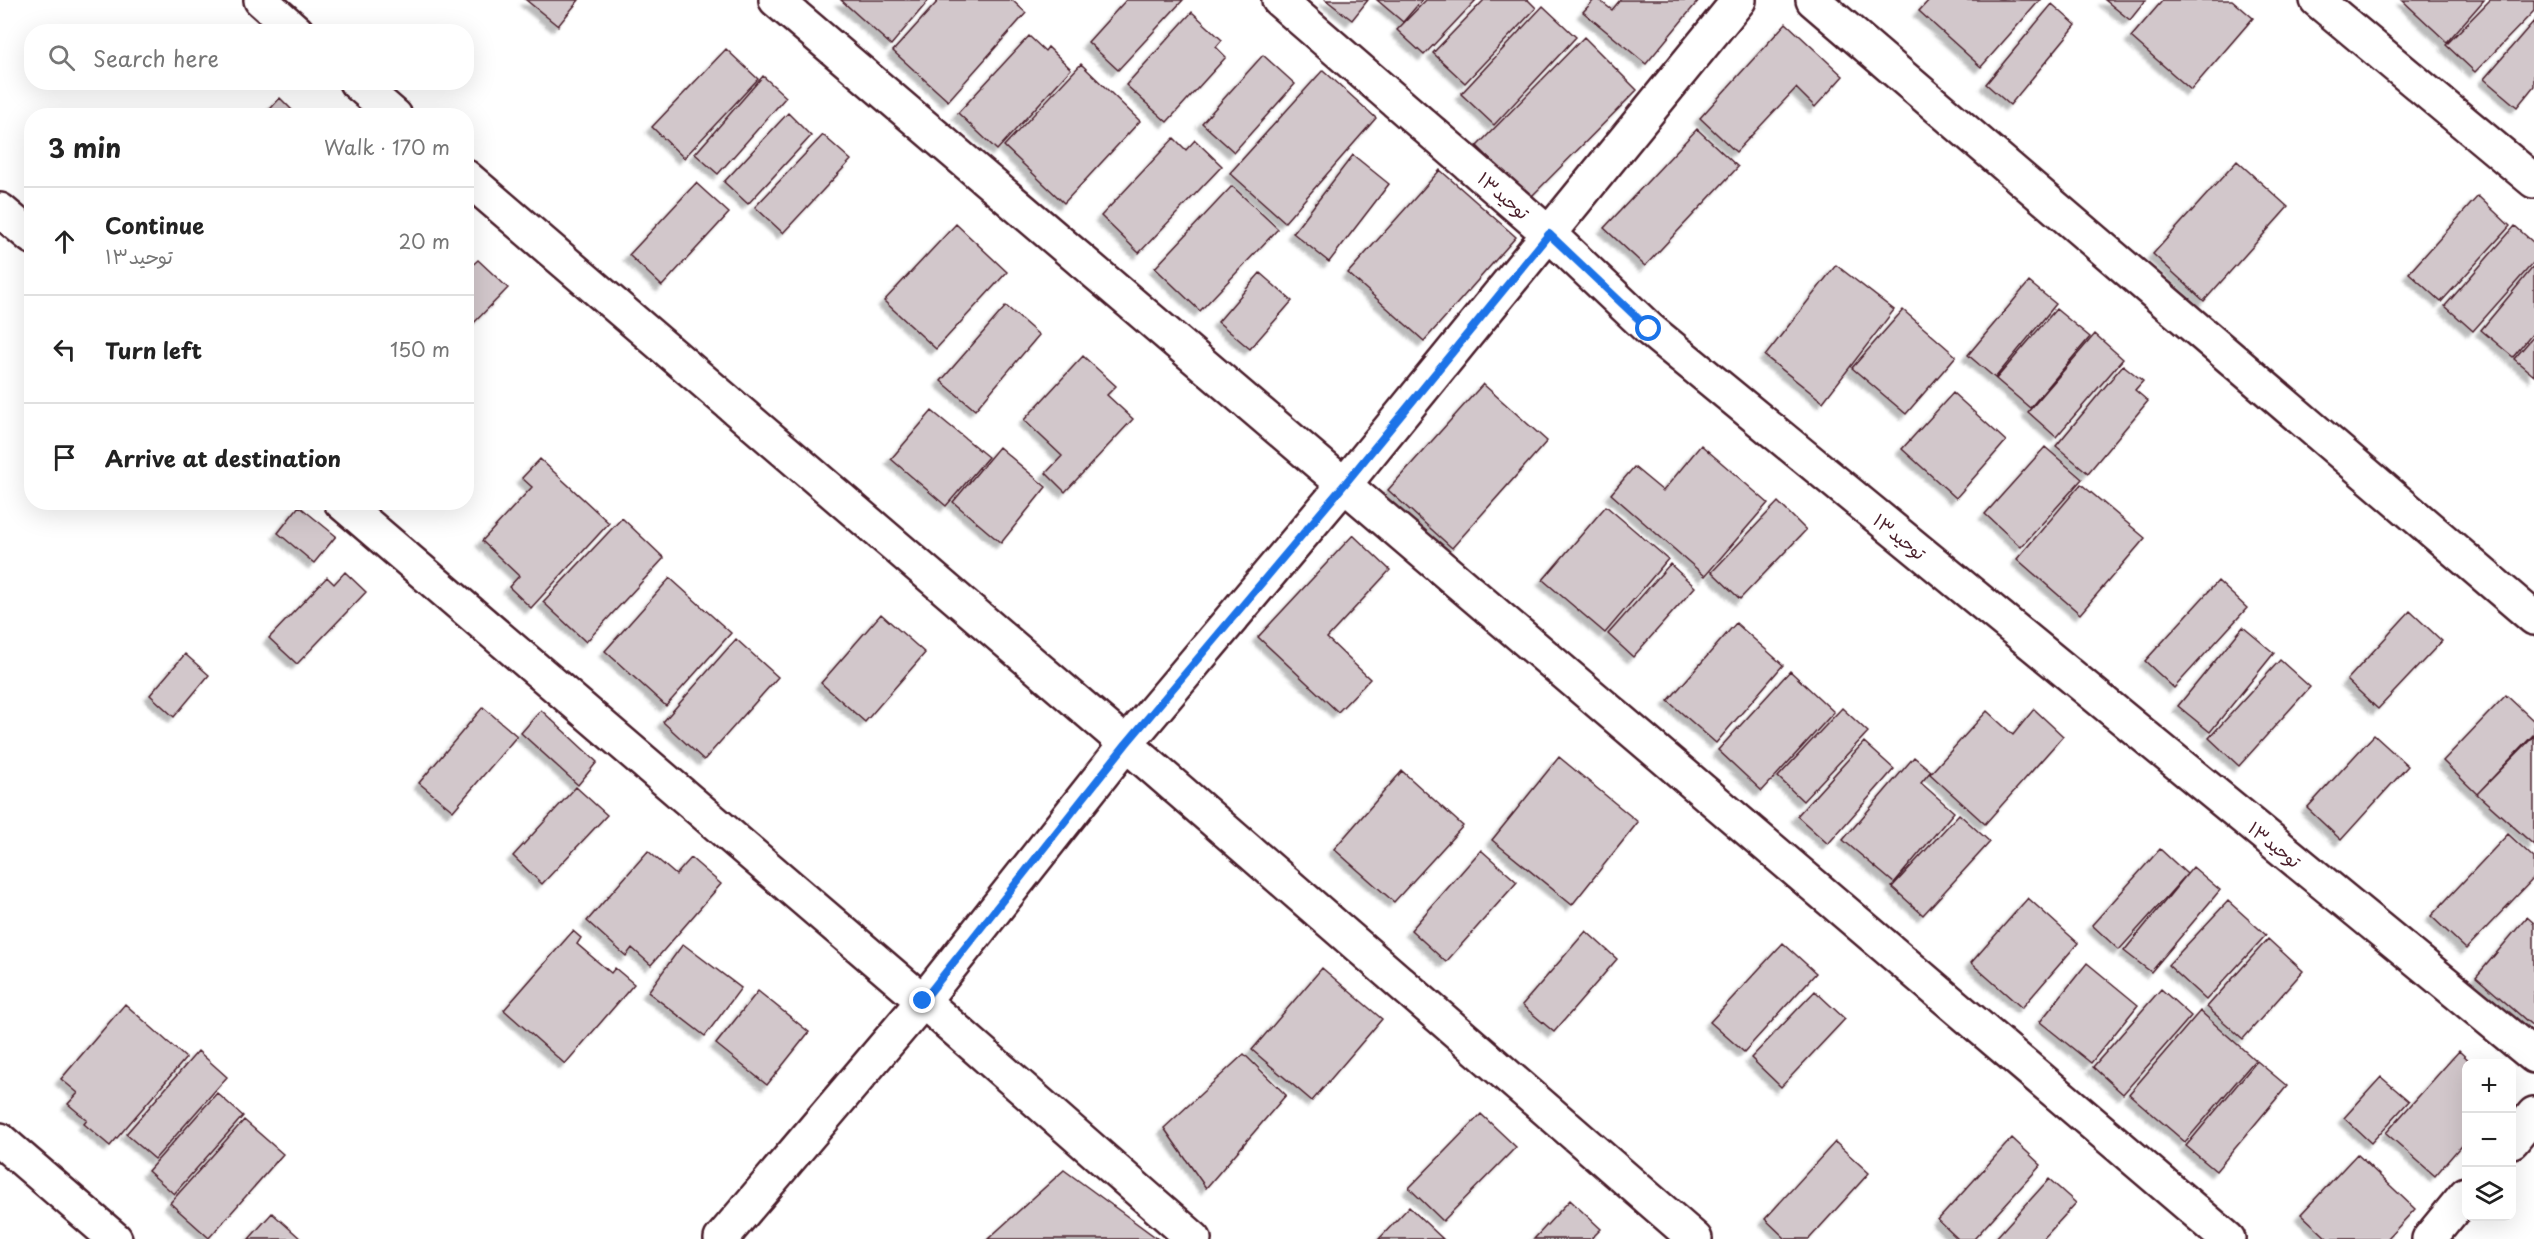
<!DOCTYPE html>
<html lang="en">
<head>
<meta charset="utf-8">
<style>
	body { margin:0; font-family:"Playpen Sans","Playpen Sans Arabic",sans-serif; background:#f2f2f2; color:#222 }
	.controls { position:absolute; right:18px; bottom:18px; display:grid; overflow:hidden; border-radius:12px; box-shadow:0 6px 24px #0002 }
	.controls button { width:54px; height:54px; display:grid; place-items:center; padding:0; border:0; border-bottom:2px solid #e0e0e0; background:#fff; color:#222; font:30px sans-serif }
	.stop { position:absolute; width:18px; height:18px; margin:-14px; border:4px solid #1a73e8; border-radius:50%; background:#fff }
	.stop.end { background:#1a73e8; border-color:#fff; box-shadow:0 2px 6px #0008 }
	.list { margin:0; padding:0; list-style:none }
	h2 { display:flex; justify-content:space-between; align-items:center; height:78px; margin:0; padding:0 24px; font-size:26px }
	h2 small { font-size:20px; font-weight:400; color:#767676 }
	.list li { display:grid; grid-template-columns:39px 1fr auto; gap:18px; align-items:center; box-sizing:border-box; height:108px; padding:0 24px; border-top:2px solid #e0e0e0 }
	.list b { display:block; font-size:22px; white-space:nowrap }
	.list p { margin:0; font-size:20px; white-space:nowrap; color:#767676 }
	.list em { font-size:20px; font-style:normal; color:#767676 }
	.icon { flex:none; width:33px; height:33px; fill:none; stroke:currentColor; stroke-width:2; stroke-linecap:round; stroke-linejoin:round }
	.map { position:relative; flex:none; width:2534px; height:1239px; overflow:hidden }
	.search { position:absolute; background:#fff; box-shadow:0 6px 24px #0002; left:24px; top:24px; width:450px; height:66px; display:flex; align-items:center; gap:15px; box-sizing:border-box; padding:0 21px; border-radius:24px; color:#767676; font-size:22px }
	.panel { position:absolute; background:#fff; box-shadow:0 6px 24px #0002; left:24px; top:108px; width:450px; height:402px; border-radius:24px }
	.map>svg:first-child { display:block }
	.building { fill:#d2c7cb; stroke:#4a1f2b; stroke-width:1.5; filter:url(#shadow) }
	.lines { fill:none; stroke-linecap:round; stroke-linejoin:round }
	.minor-casing { stroke:#4a1f2b; stroke-width:38 }
	.minor { stroke:#fff; stroke-width:33 }
	.route { stroke:#1a73e8; stroke-width:8 }
	.labels { text-anchor:middle; dominant-baseline:central; stroke-width:6; stroke-linejoin:round; paint-order:stroke }
	.street-label { font-size:18px; fill:#4a1f2b; stroke:#fff }
</style>
</head>
<body>
<div class="map">
<svg width="2534" height="1239" viewBox="0 0 2534 1239">
	<defs>
		<filter id="shadow"><feDropShadow dx="-5.5" dy="5.5" stdDeviation="1.5" flood-color="#0004"/></filter>
	</defs>
	<rect width="100%" height="100%" fill="#fff"/>
	<filter id="ink" filterUnits="userSpaceOnUse"><feTurbulence type="fractalNoise" baseFrequency=".0167" numOctaves="2"/><feDisplacementMap in="SourceGraphic" scale="12" xChannelSelector="R" yChannelSelector="G"/><feConvolveMatrix kernelMatrix="1 2 1 2 8 2 1 2 1" color-interpolation-filters="sRGB"/></filter>
	<g filter="url(#ink)">
		<path class="building" d="M526,0H579L558,26Z
			M841,0H929L891,45Z
			M939,0H1012L1026,13L948,101L893,51Z
			M1126,0H1183L1118,70L1088,42Z
			M1326,0H1368L1352,20Z
			M1377,0H1422L1403,22Z
			M1426,0H1476L1424,55L1397,30Z
			M1484,0H1528L1536,8L1465,83L1433,53Z
			M1594,0H1599L1612,10L1620,0H1699L1646,64L1583,12Z
			M1929,0H2040L1981,67L1919,11Z
			M2105,0H2146L2130,20Z
			M2163,0H2232L2253,18L2191,90L2131,37Z
			M2402,0H2484L2447,42Z
			M2490,0H2534V11L2475,72L2446,45Z
			M2052,4L2076,25L2010,105L1986,84Z
			M1543,6L1576,37L1494,125L1461,94Z
			M1192,12L1222,40L1216,47L1226,57L1167,122L1126,85Z
			M2534,21V86L2517,107L2484,79Z
			M1786,23L1843,76L1815,107L1796,88L1736,152L1700,118Z
			M1029,36L1045,51L1048,47L1071,69L997,150L958,113Z
			M1584,37L1637,90L1530,198L1477,146Z
			M726,49L758,79L684,158L652,127Z
			M1263,55L1295,84L1234,152L1202,123Z
			M1081,64L1140,121L1064,203L1004,146Z
			M1323,70L1376,118L1285,222L1230,173Z
			M763,76L786,97L718,174L695,154Z
			M280,98L298,116H264Z
			M788,113L811,136L748,204L724,182Z
			M1697,129L1738,167L1645,266L1604,228Z
			M823,135L851,160L783,233L755,207Z
			M1174,138L1186,150L1195,140L1222,166L1139,253L1101,216Z
			M1353,155L1389,184L1329,262L1293,233Z
			M2237,161L2288,207L2204,301L2153,254Z
			M1440,170L1516,237L1424,341L1348,273Z
			M696,183L729,213L662,286L629,255Z
			M1232,186L1278,229L1200,311L1155,268Z
			M2478,196L2510,226L2441,302L2409,273Z
			M956,224L1007,272L936,349L884,301Z
			M2515,226L2534,243V262L2473,331L2445,306Z
			M478,260L508,288L466,331V271Z
			M1836,265L1894,310L1823,402L1765,356Z
			M2534,266V332L2513,357L2481,330Z
			M1260,273L1292,301L1250,349L1218,322Z
			M2029,282L2056,304L1995,378L1968,355Z
			M1006,306L1039,335L975,410L941,381Z
			M2056,309L2090,337L2030,408L1996,379Z
			M1903,310L1956,356L1906,414L1852,368Z
			M2095,334L2123,359L2056,437L2028,412Z
			M2534,336V376L2514,359Z
			M1083,356L1116,386L1107,395L1133,419L1065,492L1046,473L1062,456L1024,420Z
			M2123,365L2143,381L2135,390L2148,401L2088,473L2056,446Z
			M1483,384L1547,441L1452,548L1388,490Z
			M1953,393L2006,441L1956,498L1902,449Z
			M932,411L988,457L946,506L891,459Z
			M1701,445L1768,503L1705,576L1611,494L1634,467L1663,491Z
			M999,447L1046,487L1001,543L953,502Z
			M2045,447L2082,479L2021,547L1985,514Z
			M540,459L609,523L531,608L509,587L519,576L482,541L532,487L522,478Z
			M2081,484L2145,538L2080,614L2017,559Z
			M1778,502L1806,530L1740,599L1712,572Z
			M299,506L336,536L314,563L278,533Z
			M1606,506L1668,559L1605,633L1543,580Z
			M622,518L664,558L586,642L543,602Z
			M1353,535L1390,570L1327,638L1370,679L1338,712L1258,637Z
			M1670,564L1695,587L1633,657L1608,634Z
			M345,572L366,592L297,664L269,638L327,577L334,584Z
			M670,578L731,633L666,706L605,651Z
			M2218,581L2247,608L2174,688L2145,661Z
			M2410,611L2442,641L2378,709L2347,680Z
			M881,614L925,653L865,722L821,683Z
			M1736,623L1783,665L1716,743L1668,701Z
			M2243,627L2274,653L2210,732L2178,706Z
			M736,639L778,677L704,760L663,722Z
			M185,654L209,675L174,717L150,695Z
			M2280,660L2310,687L2239,766L2209,738Z
			M1790,671L1834,712L1762,791L1718,750Z
			M2506,695L2534,721V734L2477,794L2443,761Z
			M483,707L517,736L453,811L419,783Z
			M1842,708L1868,732L1803,801L1778,777Z
			M2034,709L2063,736L1985,824L1930,774L1987,711L2013,735Z
			M541,710L597,762L578,785L521,733Z
			M2374,735L2408,766L2341,840L2307,808Z
			M2534,736V845L2477,794Z
			M1864,742L1894,769L1828,844L1797,816Z
			M1559,757L1638,822L1572,905L1492,840Z
			M1914,757L1931,771L1921,783L1954,812L1894,883L1843,840Z
			M1402,771L1463,826L1394,902L1334,849Z
			M576,787L607,815L542,884L513,856Z
			M1959,814L1990,842L1923,915L1892,887Z
			M2508,834L2534,858V878L2466,949L2431,916Z
			M2160,849L2187,874L2119,950L2092,925Z
			M1481,850L1517,882L1446,962L1411,930Z
			M648,851L676,875L691,858L721,884L651,965L632,948L626,956L587,921Z
			M2193,867L2220,890L2151,972L2124,951Z
			M2028,898L2078,943L2022,1008L1971,963Z
			M2228,901L2266,935L2206,1000L2168,965Z
			M2527,917L2534,923V1027L2476,977Z
			M573,931L581,938L577,944L611,973L615,968L634,984L565,1064L504,1010Z
			M1586,931L1617,959L1554,1032L1522,1005Z
			M2268,939L2303,971L2243,1039L2207,1007Z
			M1783,943L1816,973L1744,1052L1710,1022Z
			M683,944L741,988L705,1036L648,992Z
			M2087,963L2138,1005L2091,1063L2040,1022Z
			M1322,968L1382,1019L1312,1101L1252,1050Z
			M2161,989L2191,1016L2123,1094L2093,1067Z
			M758,991L809,1032L767,1085L716,1044Z
			M1815,991L1845,1019L1781,1087L1751,1058Z
			M125,1004L186,1058L110,1146L84,1124L87,1120L68,1104L78,1093L61,1079Z
			M2200,1011L2255,1060L2185,1142L2129,1094Z
			M198,1051L227,1077L155,1159L126,1134Z
			M2459,1051L2473,1064H2466V1140L2435,1176L2386,1133Z
			M1244,1054L1286,1095L1206,1188L1164,1128Z
			M2257,1061L2287,1086L2216,1171L2186,1146Z
			M2381,1077L2409,1101L2371,1143L2344,1118Z
			M217,1093L243,1116L174,1194L148,1171Z
			M1481,1114L1516,1147L1443,1221L1409,1188Z
			M244,1120L283,1154L209,1238L170,1203Z
			M2012,1138L2041,1165L1974,1239H1958L1938,1220Z
			M1835,1142L1869,1173L1809,1239H1786L1765,1219Z
			M2357,1154L2415,1209L2387,1239H2328L2301,1214Z
			M1064,1170L1158,1239H988Z
			M2049,1179L2076,1203L2043,1239H1995Z
			M1570,1200L1601,1229L1591,1239H1534Z
			M1409,1207L1443,1239H1379Z
			M272,1213L301,1239H249Z"/>
		<g class="lines">
			<defs>
				<path id="minor" d="M261,0L297,32
					M776,0L2228,1239
					M1279,0L1549,234L1649,329L2534,1056
					M1813,0L2534,618
					M2317,0L2534,181
					M356,82L395,116
					M466,177L1126,744L1695,1239
					M0,210L32,237
					M341,502L923,1001L1194,1239
					M0,1140L115,1239
					M2512,1141L2534,1114
					M721,1239L923,1001L1126,744L1344,485L1739,0
					M2429,1239L2466,1194"/>
			</defs>
			<use href="#minor" class="minor-casing"/>
			<use href="#minor" class="minor"/>
		</g>
	</g>
	<g class="lines" filter="url(#ink)">
		<path class="route" d="M923,1001L1126,744L1344,485L1549,234L1649,329"/>
	</g>
	<g class="labels">
		<g class="street-label">
			<text transform="translate(1504 195) rotate(41)">توحید۱۳</text>
			<text transform="translate(1900 536) rotate(39)">توحید۱۳</text>
			<text transform="translate(2275 844) rotate(39)">توحید۱۳</text>
		</g>
	</g>
</svg>
<div class="controls">
<button>+</button>
<button>−</button>
<button><svg class="icon" aria-label="layers" viewBox="0 0 24 24"><path d="M12 4l9 5-9 5-9-5zM3 14l9 5 9-5"/></svg></button>
</div>
<div class="stop" style="left:1649px;top:329px"></div>
<div class="stop end" style="left:923px;top:1001px"></div>
<div class="search"><svg class="icon" aria-label="search" viewBox="0 0 24 24"><circle cx="10" cy="10" r="6"/><path d="M15 15l6 6"/></svg>Search here</div>
<section class="panel">
<h2>3 min<small>Walk · 170 m</small></h2>
<ul class="list">
<li><svg class="icon" aria-label="ahead" viewBox="0 0 24 24"><path d="M12 20V5M6 11l6-6 6 6"/></svg><div><b>Continue</b><p>توحید۱۳</p></div><em>20 m</em></li>
<li><svg class="icon" aria-label="left" viewBox="0 0 24 24"><path d="M17 20v-9H6M10 6l-5 5 5 5"/></svg><div><b>Turn left</b></div><em>150 m</em></li>
<li><svg class="icon" aria-label="arrive" viewBox="0 0 24 24"><path d="M6 21V4h12l-3 4 3 4H6"/></svg><div><b>Arrive at destination</b></div></li>
</ul>
</section>
</div>
</body>
</html>
